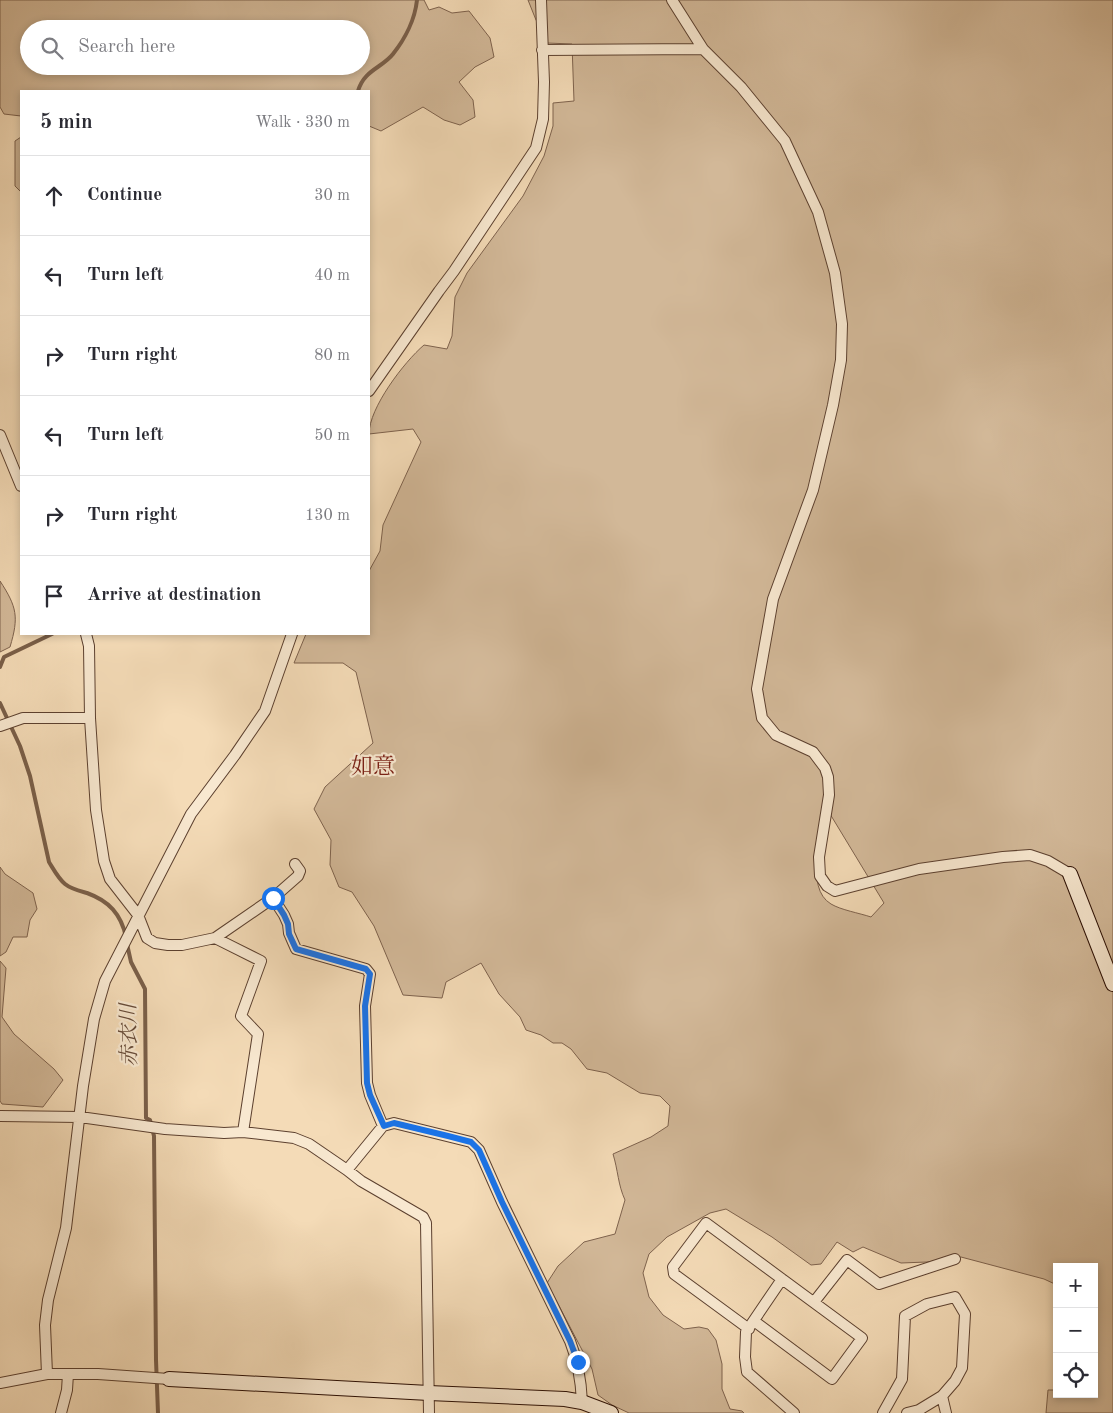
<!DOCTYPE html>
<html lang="en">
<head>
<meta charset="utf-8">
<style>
	body { margin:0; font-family:"Old Standard TT","Noto Serif JP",serif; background:#f7f7f7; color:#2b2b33 }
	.controls { position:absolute; right:15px; bottom:15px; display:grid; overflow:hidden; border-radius:0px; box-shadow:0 2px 8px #0003 }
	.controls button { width:45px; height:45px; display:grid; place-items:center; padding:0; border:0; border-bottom:1px solid #e1e1e2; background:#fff; color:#2b2b33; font:25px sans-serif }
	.stop { position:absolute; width:15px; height:15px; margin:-11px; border:4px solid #1a73e8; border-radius:50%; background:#fff }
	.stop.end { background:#1a73e8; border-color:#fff; box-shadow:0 1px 5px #0008 }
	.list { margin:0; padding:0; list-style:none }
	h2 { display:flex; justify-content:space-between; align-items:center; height:65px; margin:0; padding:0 20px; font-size:21px }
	h2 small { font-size:16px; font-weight:400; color:#7c7c81 }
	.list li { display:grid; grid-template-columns:32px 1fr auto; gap:15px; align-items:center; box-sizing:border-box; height:80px; padding:0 20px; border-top:1px solid #e1e1e2 }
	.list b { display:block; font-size:19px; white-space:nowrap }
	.list em { font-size:16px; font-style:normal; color:#7c7c81 }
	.icon { flex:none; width:28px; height:28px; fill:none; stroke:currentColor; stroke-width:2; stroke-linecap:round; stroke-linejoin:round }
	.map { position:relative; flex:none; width:1113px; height:1413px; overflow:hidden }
	.search { position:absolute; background:#fff; box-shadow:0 2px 8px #0003; left:20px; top:20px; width:350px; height:55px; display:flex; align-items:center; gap:12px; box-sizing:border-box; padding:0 18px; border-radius:28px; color:#7c7c81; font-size:19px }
	.panel { position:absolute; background:#fff; box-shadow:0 2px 8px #0003; left:20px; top:90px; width:350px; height:545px; border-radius:0px }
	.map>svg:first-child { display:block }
	.green { fill:#d2b898; stroke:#7e624d; fill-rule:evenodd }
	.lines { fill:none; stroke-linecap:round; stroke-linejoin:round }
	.stream { stroke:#7a5f49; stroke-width:4 }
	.street-casing { stroke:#5c402f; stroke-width:12 }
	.secondary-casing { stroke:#2a0d02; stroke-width:16 }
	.street { stroke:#f8e8d0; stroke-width:10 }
	.secondary { stroke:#f8e8d0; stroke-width:14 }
	.route { stroke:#1a73e8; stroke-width:6 }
	.labels { text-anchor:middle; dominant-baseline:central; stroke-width:4.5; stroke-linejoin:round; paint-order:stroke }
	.water-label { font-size:21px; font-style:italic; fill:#664a38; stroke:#f8e8d0 }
	.quarter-label { font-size:22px; fill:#7a1f14; stroke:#f8e8d0 }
</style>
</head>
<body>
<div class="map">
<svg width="1113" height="1413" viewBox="0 0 1113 1413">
	<rect width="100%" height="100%" fill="#f4dbb7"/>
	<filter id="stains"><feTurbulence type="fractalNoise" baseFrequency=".004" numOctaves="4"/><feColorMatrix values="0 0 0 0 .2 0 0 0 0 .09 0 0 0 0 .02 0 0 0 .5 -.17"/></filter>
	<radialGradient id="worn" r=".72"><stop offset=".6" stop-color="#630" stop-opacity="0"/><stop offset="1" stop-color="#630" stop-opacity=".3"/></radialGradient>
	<path class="green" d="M0,0H424L429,10L439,7L452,13L469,11L490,38L494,57L475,67L459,82L473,100L475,117L460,125L444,120L423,107L381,131L369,126V91H21V116L4,114L0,107ZM29,29H361V66H29Z
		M528,0H1113V1413H1046L1048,1390H1057V1394H1094V1267H1057V1285L1044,1279L961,1257L927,1262L901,1263L863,1247L853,1252L837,1242L821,1264L811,1265L772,1237L726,1209L710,1213L667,1237L649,1254L643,1273L649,1297L663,1315L684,1329L699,1327L708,1329L716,1340L722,1364V1389L730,1409L742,1411L744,1413H629L612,1405L598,1395L592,1369L547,1283L558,1266L584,1242L615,1234L625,1200C618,1185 618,1170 613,1154L651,1137L668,1126L670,1106L660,1096L640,1093L607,1073L587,1069L571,1049L562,1043H553L541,1035L526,1030L520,1017L499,994L481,963L446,982L442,998L403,995L374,926L352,892L339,887L330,865L331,840L314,809L325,787L373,743L356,672L343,663H294L306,634H369V571L380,551L383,525L421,442L413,429L369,434C369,408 404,362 424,345L447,349L452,336L455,297L467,273L523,196L544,156L553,126V103L574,101L572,44L547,43L545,34L536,20ZM827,809L884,903L871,917C859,913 841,910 831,904C804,888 822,833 827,809Z
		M21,137V192L15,186V141Z
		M0,581C17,607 19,617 10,647L0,652Z
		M0,867L5,874L33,893L37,909L30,920L27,937H13L6,952L0,956Z
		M0,961L6,968L2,1017L14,1034L54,1069L63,1080L43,1107L2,1104L0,1101Z"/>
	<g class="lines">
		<path class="stream" d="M358,91C364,70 382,68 393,54C405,39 415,19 417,0
			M0,667L4,657L52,634
			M0,703L20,746L30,776L49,862C54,870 58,878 65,884C71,889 80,891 87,893C109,901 121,914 126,937
			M127,944L131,962L145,989L146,1118L150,1120L154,1136L156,1360L158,1413"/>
		<defs>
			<path id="street" d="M672,0L703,49L741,87L785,141L818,212L835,273L842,324L841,360L833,405L813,490L773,599L757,689L762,718L776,735L813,752L825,768L828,777L829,795L819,857L820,876L827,886L835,891L919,869L1003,857L1030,855L1048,861L1070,874
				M542,50L703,49
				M369,391L439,291L454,271L536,148L543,119L544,82L541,0
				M0,435L21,486
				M86,634L89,646L90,718L96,810L104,861L110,879L138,915L147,938L155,943L168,945H182L215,938L273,898L298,876L300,871L295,864
				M0,726L23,718H90
				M273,898L284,915L288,924L289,933L296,949L366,969L370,974L365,1006L367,1083L370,1095L383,1126
				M215,938L261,961L241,1016L258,1034L243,1132
				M0,1116L80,1117L165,1129L224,1133L243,1132L294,1138L309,1144L347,1170L361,1181L423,1217L426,1223L429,1413
				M347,1170L383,1126L394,1123L471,1142L479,1150L502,1202L570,1341C578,1361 581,1380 582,1402
				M782,1279L746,1332L745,1357L747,1372L794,1413
				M814,1302L847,1260L879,1284L955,1259
				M749,1329L674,1274L673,1267L706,1223L862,1338L832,1379L754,1321
				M47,1374L45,1325L48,1300L66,1228L83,1086L94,1019L105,981L191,814L235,755L265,711L292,634
				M0,1383L47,1374H98L169,1379
				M942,1396L946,1413
				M61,1413L67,1390L68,1374
				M883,1413L902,1379L905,1316L927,1304L955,1297L965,1314L962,1368L955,1381L942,1396L919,1410L907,1413"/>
			<path id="secondary" d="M1070,874L1113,984
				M169,1379L429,1393L565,1399L582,1402L611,1413"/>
		</defs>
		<use href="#street" class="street-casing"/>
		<use href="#secondary" class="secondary-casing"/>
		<use href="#street" class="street"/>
		<use href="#secondary" class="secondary"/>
	</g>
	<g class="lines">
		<path class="route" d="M273,898L284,915L288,924L289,934L296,949L366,969L370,974L365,1006L367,1083L370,1095L384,1126L394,1123L448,1136L471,1142L479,1150L502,1202L570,1341L578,1362"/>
	</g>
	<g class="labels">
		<g class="water-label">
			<text transform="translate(130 1035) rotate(-91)">赤衣川</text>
		</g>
		<g class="quarter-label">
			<text x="373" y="767">如意</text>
		</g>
	</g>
	<rect width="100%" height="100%" filter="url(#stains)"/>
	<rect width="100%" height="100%" fill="url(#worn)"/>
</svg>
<div class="controls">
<button>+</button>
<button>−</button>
<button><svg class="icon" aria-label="locate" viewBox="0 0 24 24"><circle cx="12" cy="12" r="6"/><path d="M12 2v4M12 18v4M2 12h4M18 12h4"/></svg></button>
</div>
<div class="stop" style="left:273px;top:898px"></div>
<div class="stop end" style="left:578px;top:1362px"></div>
<div class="search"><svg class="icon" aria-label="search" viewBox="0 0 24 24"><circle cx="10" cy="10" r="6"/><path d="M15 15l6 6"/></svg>Search here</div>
<section class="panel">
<h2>5 min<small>Walk · 330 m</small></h2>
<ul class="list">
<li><svg class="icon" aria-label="ahead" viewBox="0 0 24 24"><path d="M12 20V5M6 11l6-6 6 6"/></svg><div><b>Continue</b></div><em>30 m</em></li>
<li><svg class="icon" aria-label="left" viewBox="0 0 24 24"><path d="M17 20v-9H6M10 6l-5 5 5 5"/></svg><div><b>Turn left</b></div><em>40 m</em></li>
<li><svg class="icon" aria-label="right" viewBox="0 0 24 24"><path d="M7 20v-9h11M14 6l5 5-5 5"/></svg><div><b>Turn right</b></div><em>80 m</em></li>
<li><svg class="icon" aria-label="left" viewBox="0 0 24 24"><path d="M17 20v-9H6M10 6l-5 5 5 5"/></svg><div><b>Turn left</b></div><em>50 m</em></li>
<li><svg class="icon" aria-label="right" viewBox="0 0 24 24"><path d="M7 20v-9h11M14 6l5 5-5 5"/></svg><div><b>Turn right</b></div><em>130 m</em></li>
<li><svg class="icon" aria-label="arrive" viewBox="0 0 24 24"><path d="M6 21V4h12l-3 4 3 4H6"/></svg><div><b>Arrive at destination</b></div></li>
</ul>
</section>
</div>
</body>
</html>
